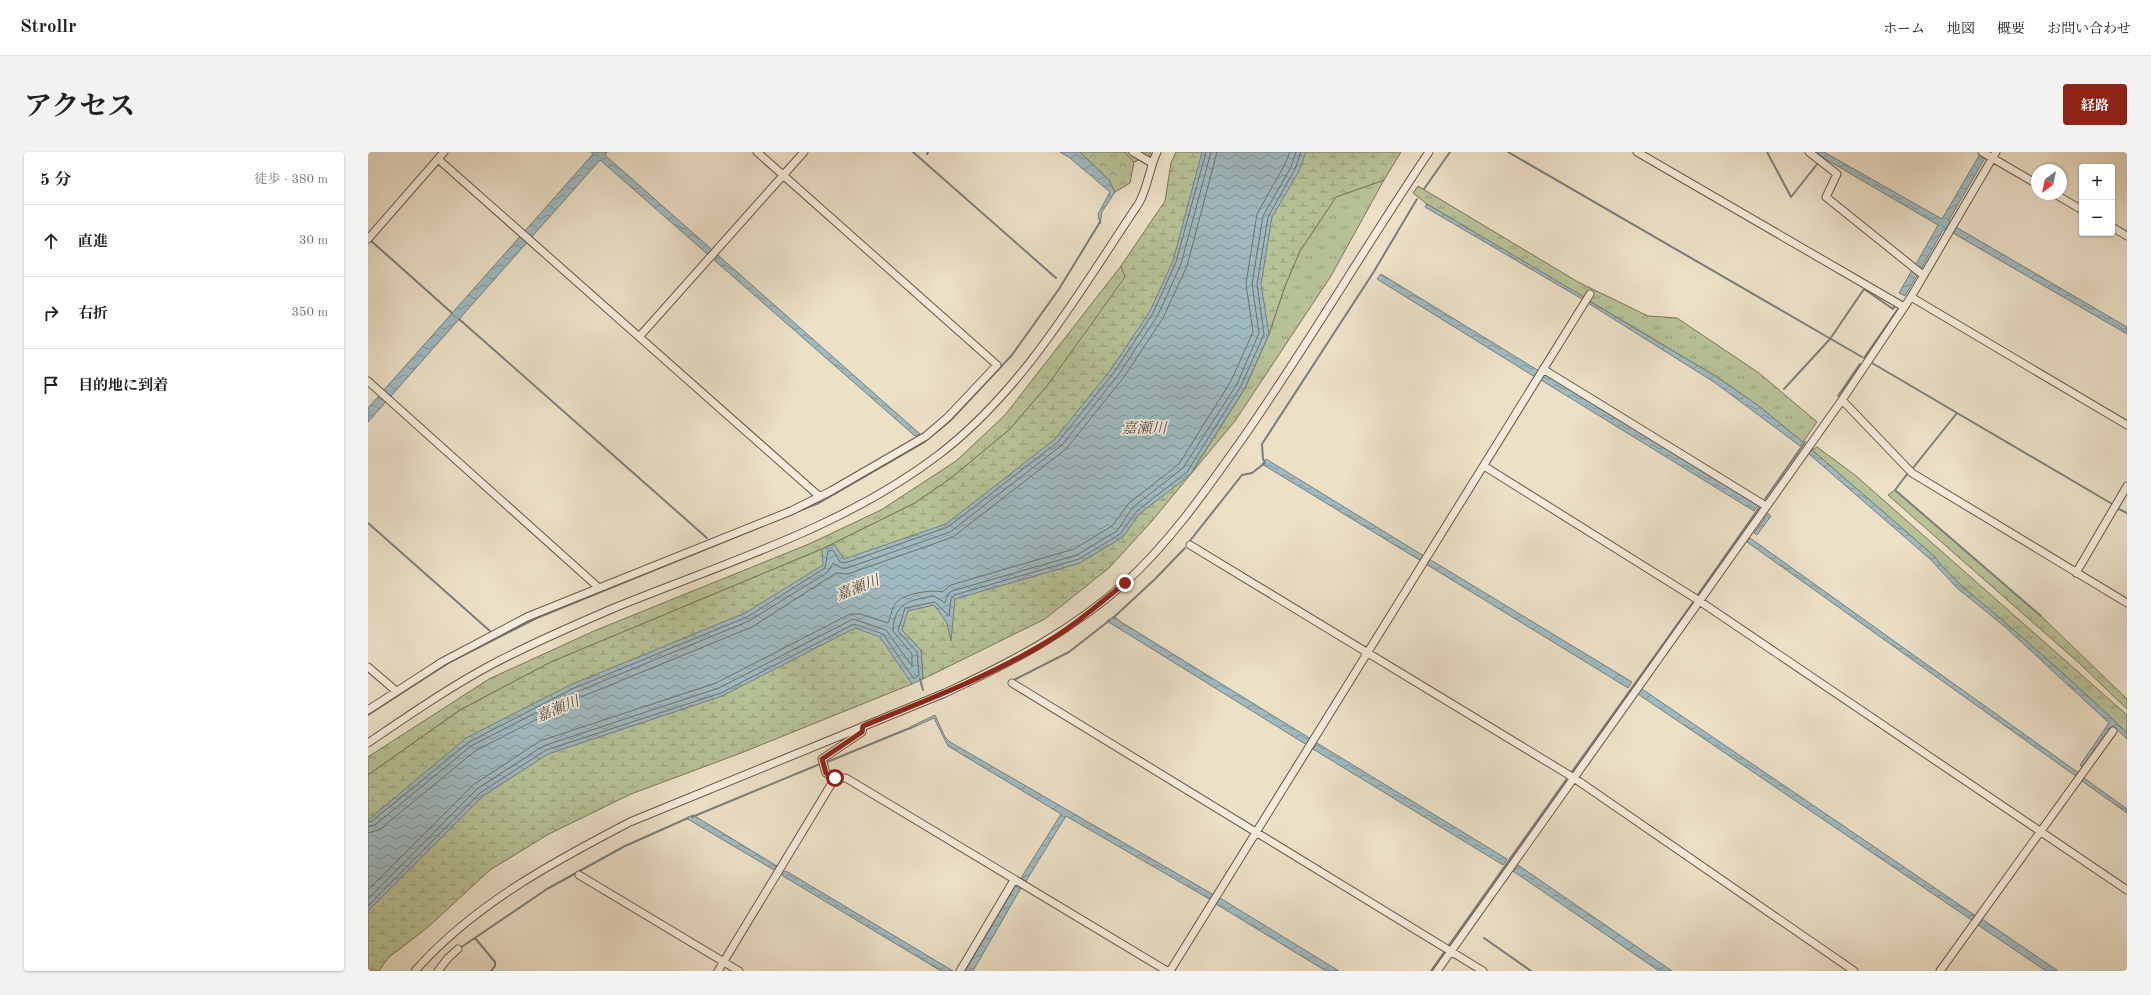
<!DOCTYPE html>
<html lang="ja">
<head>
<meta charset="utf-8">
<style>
	body { margin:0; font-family:"Old Standard TT","Noto Serif JP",serif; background:#f2f2f2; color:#222 }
	.controls { position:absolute; right:12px; top:12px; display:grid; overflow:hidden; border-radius:4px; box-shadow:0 1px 3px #0004 }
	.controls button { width:36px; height:36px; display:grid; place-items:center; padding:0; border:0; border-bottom:1px solid #e0e0e0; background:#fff; color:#222; font:20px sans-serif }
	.compass { position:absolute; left:1663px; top:12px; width:36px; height:36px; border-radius:50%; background:#fff; box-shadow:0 1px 3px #0004; rotate:213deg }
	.stop { position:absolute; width:12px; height:12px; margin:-9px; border:3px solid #8f2418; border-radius:50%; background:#fff }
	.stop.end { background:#8f2418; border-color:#fff; box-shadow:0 1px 4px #0008 }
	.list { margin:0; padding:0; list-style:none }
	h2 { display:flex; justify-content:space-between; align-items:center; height:52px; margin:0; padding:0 16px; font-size:17px }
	h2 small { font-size:13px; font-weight:400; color:#767676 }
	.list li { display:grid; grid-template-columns:26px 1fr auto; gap:12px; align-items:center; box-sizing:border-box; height:72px; padding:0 16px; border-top:1px solid #e0e0e0 }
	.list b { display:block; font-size:15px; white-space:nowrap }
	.list em { font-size:13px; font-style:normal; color:#767676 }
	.icon { flex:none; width:22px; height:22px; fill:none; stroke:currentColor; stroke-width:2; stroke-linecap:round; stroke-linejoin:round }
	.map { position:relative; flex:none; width:1759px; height:819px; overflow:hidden; border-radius:4px }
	header { display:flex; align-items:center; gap:24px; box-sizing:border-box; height:56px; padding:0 20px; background:#fff; border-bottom:1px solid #e0e0e0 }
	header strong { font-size:19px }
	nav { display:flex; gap:22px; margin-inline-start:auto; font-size:14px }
	.intro { display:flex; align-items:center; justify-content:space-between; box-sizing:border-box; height:96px; padding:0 24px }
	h1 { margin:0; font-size:28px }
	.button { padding:10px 18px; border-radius:4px; background:#8f2418; color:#fff; font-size:14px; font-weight:700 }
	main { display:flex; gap:24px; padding:0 24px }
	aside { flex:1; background:#fff; border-radius:4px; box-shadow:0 1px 3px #0004 }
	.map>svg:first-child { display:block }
	.grass { fill:url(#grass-tufts); stroke:#7c7456 }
	.forest { fill:url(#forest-crowns); stroke:#7c7456 }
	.wetland { fill:url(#wetland-marsh); stroke:#7c7456 }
	.water { fill:url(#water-waves); stroke:#797f7c }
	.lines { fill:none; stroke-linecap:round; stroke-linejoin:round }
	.shore { stroke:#70706b; stroke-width:1 }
	.stream { stroke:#797f7c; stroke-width:2 }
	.minor-casing { stroke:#6c5542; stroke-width:9 }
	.minor { stroke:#f3ebdb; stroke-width:7 }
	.route { stroke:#8f2418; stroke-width:5 }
	.labels { text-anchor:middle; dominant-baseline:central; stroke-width:3.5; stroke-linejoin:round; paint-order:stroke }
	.water-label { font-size:15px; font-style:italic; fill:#584c40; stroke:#f3ebdb }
</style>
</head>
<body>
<header>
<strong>Strollr</strong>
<nav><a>ホーム</a><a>地図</a><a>概要</a><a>お問い合わせ</a></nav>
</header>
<div class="intro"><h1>アクセス</h1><a class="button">経路</a></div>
<main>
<aside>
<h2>5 分<small>徒歩 · 380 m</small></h2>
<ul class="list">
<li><svg class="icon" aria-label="ahead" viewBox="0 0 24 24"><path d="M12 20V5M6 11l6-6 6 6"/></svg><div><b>直進</b></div><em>30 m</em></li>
<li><svg class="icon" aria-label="right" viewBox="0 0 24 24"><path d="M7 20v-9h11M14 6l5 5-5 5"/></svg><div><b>右折</b></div><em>350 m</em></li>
<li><svg class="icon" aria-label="arrive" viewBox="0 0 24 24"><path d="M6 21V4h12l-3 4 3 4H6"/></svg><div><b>目的地に到着</b></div></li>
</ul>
</aside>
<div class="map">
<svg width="1759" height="819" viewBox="0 0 1759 819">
	<defs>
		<pattern id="grass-tufts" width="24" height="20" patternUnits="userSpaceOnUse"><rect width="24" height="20" fill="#b7c297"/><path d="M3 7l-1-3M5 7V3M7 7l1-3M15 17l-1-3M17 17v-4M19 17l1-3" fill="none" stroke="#969e7a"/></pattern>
		<pattern id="forest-crowns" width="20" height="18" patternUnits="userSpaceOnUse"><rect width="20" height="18" fill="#b7c297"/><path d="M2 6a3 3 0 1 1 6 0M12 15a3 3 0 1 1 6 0" fill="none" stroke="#969e7a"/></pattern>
		<pattern id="wetland-marsh" width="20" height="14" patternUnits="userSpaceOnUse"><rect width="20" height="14" fill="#b7c297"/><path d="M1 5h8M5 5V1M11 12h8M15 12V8" fill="none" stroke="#969e7a"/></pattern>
		<pattern id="water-waves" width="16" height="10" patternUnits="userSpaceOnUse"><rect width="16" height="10" fill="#9fbac1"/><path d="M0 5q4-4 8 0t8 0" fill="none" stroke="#83979c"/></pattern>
	</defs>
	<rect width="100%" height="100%" fill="#ece0c7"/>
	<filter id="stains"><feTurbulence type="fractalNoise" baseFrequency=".005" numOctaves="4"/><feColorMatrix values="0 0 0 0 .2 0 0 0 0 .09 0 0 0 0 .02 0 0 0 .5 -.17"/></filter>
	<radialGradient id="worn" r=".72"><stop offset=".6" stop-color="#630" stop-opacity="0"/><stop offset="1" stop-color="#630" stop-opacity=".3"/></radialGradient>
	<path class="grass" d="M756,0H783L781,4L766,10Z
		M1016,28L963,124L867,269L822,323L877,236L901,182L917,134L932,99L968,45Z
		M1050,34L1210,130L1280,164L1309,166L1391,221L1449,270L1435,290L1388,252L1349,225L1059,52L1045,41Z
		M753,114L758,125L679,234L641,278L583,326L547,351L454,397L183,510L92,558L0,623V605L121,527L226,479L441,392L513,358L588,309L637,263Z
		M1449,295L1487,323L1759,563V581C1721,544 1680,508 1640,473C1614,450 1586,431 1565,403L1444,298Z
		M1527,338L1673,464L1759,547V557L1711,511L1520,343Z"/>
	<path class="forest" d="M712,0H756L766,10L762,31L747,40L741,28Z"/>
	<path class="wetland" d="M808,0H848L766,293L462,422L0,679V623L92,558L183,510L454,397L547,351L583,326L641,278L679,234L757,125L753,114L797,49L803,11Z
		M905,0H1033L1016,28L968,45L932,99L917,134L901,182L877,236L822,323L784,369L741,416L677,467L555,527L553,498L534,478L531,455L581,441Z
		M494,466L512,478L540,518L544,532L373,601L263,642L181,682L122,718L59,776L20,806L11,819H0V749L111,638L185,594Z"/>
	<path class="water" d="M223,0H239L237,3L552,282L547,284L232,8L0,270V256L225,2Z
		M692,0H712L741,28L747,40L734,60L732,72L730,62L742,40L702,6Z
		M834,0H938L931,19L904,65L893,132L901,182L877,236L822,323L771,362L755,385L712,411L587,447L583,489L579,471L566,453L540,459L534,478L553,498L555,527L544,532L512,485L487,476L354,544L180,602L115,644L0,759V668L98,586L202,533L377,461L455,413L454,397L466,392L476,407L578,372L687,287L744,216L782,159L805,109Z
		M1449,0H1456L1574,67L1612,2L1617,6L1581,68L1583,72L1579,78H1575L1553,117L1548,112L1570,73L1454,5Z
		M1059,52L1216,145L1214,147L1057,55Z
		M1588,75L1759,175V182L1585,81Z
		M1544,118L1550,122L1537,144L1531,141Z
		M1013,122L1171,219L1167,225L1009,127Z
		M1221,149L1349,225L1388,252L1435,290L1432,294L1346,230L1220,151Z
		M1177,222L1390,353L1386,359L1173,228Z
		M1444,298L1565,403C1586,431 1614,450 1640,473C1680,508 1721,544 1759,581V587L1745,574L1715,616L1712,613L1741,571L1636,474L1589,436L1562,407L1441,302Z
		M898,307L1056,404L1053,409L894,312Z
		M1398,360L1403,364L1389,383L1386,381L1397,366L1395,364Z
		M1382,386L1712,622L1709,625L1379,390Z
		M1061,407L1264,530L1260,536L1058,412Z
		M746,464L753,470L943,587L939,593L739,469Z
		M1274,537L1608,764L1605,769L1270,542Z
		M567,563L577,585L582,590L846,743L843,748L698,664L658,729L653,726L693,662L580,594L566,566L542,577V575Z
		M949,591L1139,707L1135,713L945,597Z
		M1716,626L1759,657V661L1714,629Z
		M325,663L409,714L410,717L406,718L318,666Z
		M1150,713L1304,819H1291L1145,719Z
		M418,719L585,819H573L415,724L414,720Z
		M648,733L653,736L605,819H597Z
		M852,746L971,819H958L848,752Z
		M1614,767L1690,819H1678L1610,773Z"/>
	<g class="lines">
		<path class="shore" d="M0,670L4,669L101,590L204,537L379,465L457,416L460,399L465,398L472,410L477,411L580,375L690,290L747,219L785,161L808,110L838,0
			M0,675L7,673L103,594L206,541L381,469L460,420L465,411L473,416H479L582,380L694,293L751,222L790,163L813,112L843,0
			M0,681L11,678L107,599L208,547L384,475L468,421L480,422L585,385L698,297L756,225L795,166L819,114L849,0
			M0,738L105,633L172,589L348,531L482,462H492L520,471C523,465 523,457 528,451C534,442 564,437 574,440L583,433L706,397L744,374L761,351L811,312L863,229L885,180L878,132L889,62L917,12L922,0
			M0,747L109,637L175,594L351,536L485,467L518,478L544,514V502L525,479C526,451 541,448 566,444L577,451L580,442L584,439L709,403L749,379L765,355L815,316L869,232L891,181L884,132L895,64L923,15L928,0
			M0,754L112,641L178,598L353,541L486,472L515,482L546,527L551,523L549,500L530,479L537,456L567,450L581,464L583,447L586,443L711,407L752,382L769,359L819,320L873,234L896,182L889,132L900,65L927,17L933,0"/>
		<path class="stream" d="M545,0L688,126
			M1140,0L1494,205
			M1399,0L1423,45L1450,11
			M559,2L560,0
			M1056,37L1082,0
			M1,87L84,161
			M91,167L339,386
			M1496,206L1530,157
			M1504,211L1746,353
			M1416,237L1462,187L1496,137L1525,157L1527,154
			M1470,244L1492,212
			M1545,316L1589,261
			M1540,321L1527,338L1673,464
			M1397,347L1437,290
			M1749,356L1759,361
			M426,361L451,351L555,291L582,269L644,203L691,137L732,70
			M0,371L122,479
			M821,390L874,323L884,321L897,311L895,307L894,292L1005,121L1049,47
			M1329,444L1393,353
			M745,466L787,427L817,396
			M552,527L555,538
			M646,528L701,500L742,468
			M0,563L82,510L169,466L372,383
			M459,610L542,576
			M1203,621L1326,449
			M324,665L452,612
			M107,786L127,810V814L123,819
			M1116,786L1163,819
			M1081,793L1200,625
			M92,796L179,737L257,694L320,666
			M1063,819L1077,799"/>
		<defs>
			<path id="minor" d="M765,0L784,11
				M1269,0L1536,155
				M1441,0L1469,22L1458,45L1555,123
				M1614,0L1669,32
				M70,7L451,344
				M1687,42L1714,58
				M1744,75L1759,84
				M0,87L76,0
				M1543,145L1759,273
				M271,185L436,0
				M1175,217L1398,354
				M0,229L230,435
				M1474,248L1544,321L1759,451
				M1116,314L1330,448L1759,738
				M822,393L1206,626L1486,819
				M1708,421L1759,334
				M0,515L28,539
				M644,531L1115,819
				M0,558L74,510L159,465L423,359L463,339L558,284L580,265L629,213L389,0
				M495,574L494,580L454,607L458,621L467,626H478L799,819
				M0,591C40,564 80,536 123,513C162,492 204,474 246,456C356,411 474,376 569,304C656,238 711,140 771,51C780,35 781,17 789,0
				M211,723L371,819
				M47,819C105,753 185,710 262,670L577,541C642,511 703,479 757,431C801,391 836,341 870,293C937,198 996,96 1061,0
				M70,819L80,806L90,797
				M350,819L467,626
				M592,819L646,728
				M802,819L1222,142
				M1069,819L1474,248L1543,145L1628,0
				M1572,819L1745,579"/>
		</defs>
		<use href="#minor" class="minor-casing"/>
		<use href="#minor" class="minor"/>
	</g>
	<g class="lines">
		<path class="route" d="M467,626L458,621L454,607L494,580L495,574C557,549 620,525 677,491C706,474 731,452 757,431"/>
	</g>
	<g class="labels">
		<g class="water-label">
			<text x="776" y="277">嘉瀬川</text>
			<text transform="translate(490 437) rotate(-21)">嘉瀬川</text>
			<text transform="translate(190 558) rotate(-22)">嘉瀬川</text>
		</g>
	</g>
	<rect width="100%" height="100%" filter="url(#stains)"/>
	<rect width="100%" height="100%" fill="url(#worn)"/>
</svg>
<div class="controls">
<button>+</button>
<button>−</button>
</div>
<svg class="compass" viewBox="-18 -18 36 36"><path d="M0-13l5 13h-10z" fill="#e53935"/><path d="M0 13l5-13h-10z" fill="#767676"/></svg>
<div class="stop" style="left:467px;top:626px"></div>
<div class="stop end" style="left:757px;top:431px"></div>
</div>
</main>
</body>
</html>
